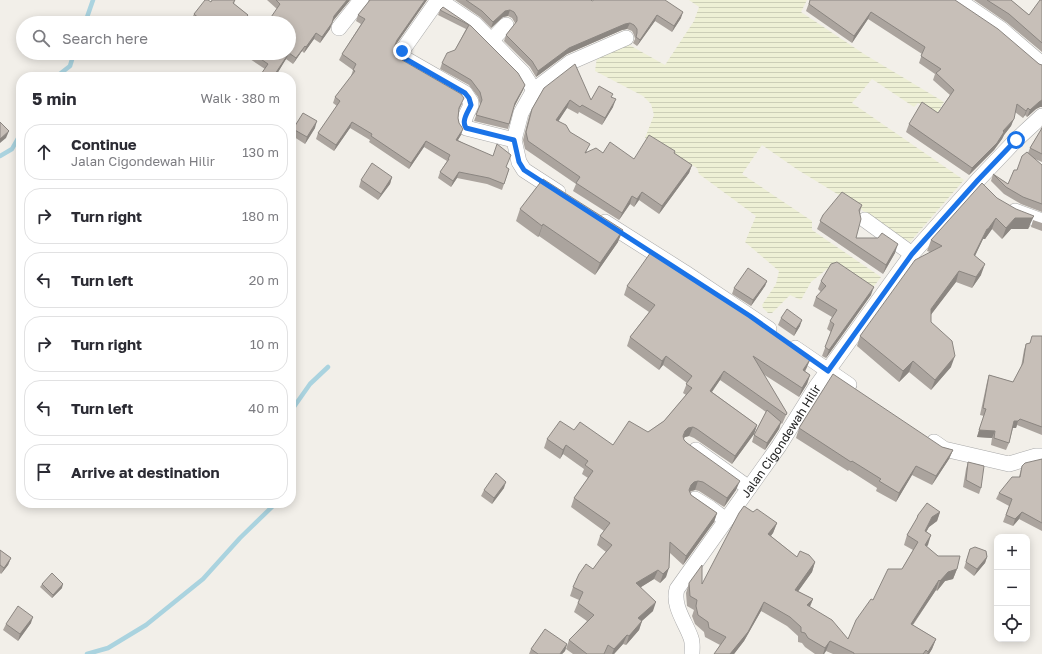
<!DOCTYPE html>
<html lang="en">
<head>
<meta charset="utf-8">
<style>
	body { margin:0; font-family:"Golos Text",sans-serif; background:#f7f7f7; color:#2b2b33 }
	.controls { position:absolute; right:12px; bottom:12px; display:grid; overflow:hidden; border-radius:8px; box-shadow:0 2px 10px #0003 }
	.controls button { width:36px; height:36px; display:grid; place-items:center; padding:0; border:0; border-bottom:1px solid #e1e1e2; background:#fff; color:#2b2b33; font:20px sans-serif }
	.stop { position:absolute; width:12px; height:12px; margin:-9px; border:3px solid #1a73e8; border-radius:50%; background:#fff }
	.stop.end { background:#1a73e8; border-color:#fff; box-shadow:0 1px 4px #0008 }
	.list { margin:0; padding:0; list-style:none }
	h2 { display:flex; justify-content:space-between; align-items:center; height:52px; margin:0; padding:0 16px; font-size:17px }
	h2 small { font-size:13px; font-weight:400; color:#7c7c81 }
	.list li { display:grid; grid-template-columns:26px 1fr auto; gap:12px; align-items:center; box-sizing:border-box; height:56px; margin:0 8px 8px; padding:0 8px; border:1px solid #e1e1e2; border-radius:16px }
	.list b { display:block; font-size:15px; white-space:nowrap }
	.list p { margin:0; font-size:13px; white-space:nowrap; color:#7c7c81 }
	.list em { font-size:13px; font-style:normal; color:#7c7c81 }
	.icon { flex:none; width:22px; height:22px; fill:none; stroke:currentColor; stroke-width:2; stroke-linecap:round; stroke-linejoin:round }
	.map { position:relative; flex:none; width:1042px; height:654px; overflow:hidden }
	.search { position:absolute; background:#fff; box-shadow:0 2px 10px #0003; left:16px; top:16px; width:280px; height:44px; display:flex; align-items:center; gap:10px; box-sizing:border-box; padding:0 14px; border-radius:22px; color:#7c7c81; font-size:15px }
	.panel { position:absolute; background:#fff; box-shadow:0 2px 10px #0003; left:16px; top:72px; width:280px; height:436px; border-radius:16px }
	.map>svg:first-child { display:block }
	.farmland { fill:url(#farmland-rules) }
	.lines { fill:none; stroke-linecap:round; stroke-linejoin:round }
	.stream { stroke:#aad3df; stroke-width:4.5 }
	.minor-casing { stroke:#a9a9a9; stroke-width:16 }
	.minor { stroke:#fff; stroke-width:15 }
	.wall { fill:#aba49e }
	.shaded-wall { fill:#8b8681 }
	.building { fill:#c7bfb8; stroke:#8b8681 }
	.route { stroke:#1a73e8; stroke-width:5 }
	.labels { text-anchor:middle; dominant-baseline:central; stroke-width:3.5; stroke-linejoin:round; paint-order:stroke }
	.street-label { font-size:12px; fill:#222; stroke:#fff }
</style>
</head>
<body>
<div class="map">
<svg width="1042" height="654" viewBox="0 0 1042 654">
	<defs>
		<pattern id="farmland-rules" width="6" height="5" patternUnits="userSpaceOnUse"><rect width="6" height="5" fill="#eef0d5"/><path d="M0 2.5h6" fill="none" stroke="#ccceb7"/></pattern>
	</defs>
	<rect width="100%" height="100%" fill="#f2efe9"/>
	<path class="farmland" d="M689,0H807L801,12L864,54L944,102L936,115L918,103L914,107L872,79L852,103L964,180L910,242L879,224L857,206L798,170L762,145L742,174L812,221V230L881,277L871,290L832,265L811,282L801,300L790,295L772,313H768L763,308L762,305L776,284L779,271L745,242L756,216L699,174L697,168L645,138L654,115L651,104L643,96L595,71L597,57L624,42L665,65L694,21L699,7Z"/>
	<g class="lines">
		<path class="stream" d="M85,23L93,0
			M56,77L70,66L74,53
			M0,156L12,149L21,133
			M291,411L310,384L328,367
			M291,472V474
			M87,654L108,648L146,625L203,579L240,538L276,503"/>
		<defs>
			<g id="minor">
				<path d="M438,0L402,51V56L404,58L465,93L471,102V105C468,112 461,121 466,128L514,140"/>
				<path d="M439,0L475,24L523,73L534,90"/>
				<path d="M958,0L1001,29L1042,64"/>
				<path d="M339,28L361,0"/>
				<path d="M491,41L506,25"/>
				<path d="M558,192L524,170L519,162L514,140L521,113L534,90L571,62L626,38"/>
				<path d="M1015,211L1042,221"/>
				<path d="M865,220L912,254"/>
				<path d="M605,222L684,272L769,329"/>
				<path d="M795,348L849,385"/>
				<path d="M934,442L944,449L1009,464L1036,456H1042"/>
				<path d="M696,450L749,488"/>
				<path d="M695,499L710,508L726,520"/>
				<path id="s1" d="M692,654C692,649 693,643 691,638C686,623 672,606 677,589L779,446L816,387L912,254L978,180L1016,140L1042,116"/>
			</g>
		</defs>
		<use href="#minor" class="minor-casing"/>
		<use href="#minor" class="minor"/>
	</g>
	<path class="wall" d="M235,0L234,4L248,15L246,21L244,23H195L191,20L194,14L211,2Z
		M267,0H350L333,21L330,29L320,43L314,39L304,53L302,51L293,64L286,59L275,77H259L265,69L250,59L252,53H289L277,9Z
		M370,0H427L395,45L396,53L402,60L462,104L459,110L458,118L461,135L458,140L509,169L502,190L487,184L457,178L451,187L438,178L440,172L447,161L424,147L409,169L369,142L370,140L350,128L334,151L316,139L318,133L337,106L333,103L335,97L352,76H351L353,70L339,60L342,54L361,24L356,21L358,15Z
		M455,0H591L592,1L681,18L672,32L655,21L637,46L633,43L635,39L634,35L632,31L627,29L622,30L567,54L536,77L530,67L504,41L506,35L515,24V23L512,18L508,16L503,17L491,28L480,17Z
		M810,0H955L1039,64L1042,65V107H1040L1036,109L1027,117L1025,115L1023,118L1015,112L1011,126L1004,135L1002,139L994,150L969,175L906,132L909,124L938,113L950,95L933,80L935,74L919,63L922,54L868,19L852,43L806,11Z
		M974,0H1011L1029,15L1042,0V52L1006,22Z
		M440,10L471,26L525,85L523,90L514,107L508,129L474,121L480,105L478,97L469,85L440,69L442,63L455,50L466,29L438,15Z
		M199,53H204L203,56Z
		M544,88L591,100L612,97L613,107L602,125L579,112L578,114L567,108L558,121L570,132L587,152L603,153L634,159L675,151L674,153L692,165L689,173L659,214L639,200L634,207L630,204L619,220L573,191L576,184L525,149L523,140L529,116L532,109Z
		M1042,125V162L1035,159L1042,165V212L1021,204L1004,194L991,181L993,174L1008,184L1017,170L1028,153L1030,148L1041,130Z
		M315,128L305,144L291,135L293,129Z
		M392,177L390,184L378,200L359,187L361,180Z
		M997,198L1030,226L1028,229H1011L1002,239L992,229L985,239H983L975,256L981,275L972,288L956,282L931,314V322L951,367L931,390L909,372L899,382L857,346L860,336L930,252L927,251L931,240Z
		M862,205L860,212L856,238L895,253L883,274L817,229L823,215Z
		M520,209L618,242L595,275L539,236L538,237L516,221Z
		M1033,220L1042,223V231L1031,227Z
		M767,281L765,286L751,306L732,294L734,288Z
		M821,281L871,295L826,358L822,356L831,332L827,329L830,321L832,317L813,306L816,297L821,292L818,289Z
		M627,286L807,367L805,372L810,375L807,384L799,397L763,374L787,413L783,422L782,424L781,423L779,429L765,450L752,442L754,435L766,412L720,380L712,392L757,425L754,434L732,464L694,438L689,436L685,437L684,438V440L687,443L736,490L724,507L699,491L695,490L690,492L691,495L717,513L714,522L683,565L670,553L666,577L660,583L654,579L641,587L653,611L642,621L639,630L626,645L623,644L614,654H573L566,649L569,640L587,621L574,612L579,600L570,596L573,587L593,569L606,552L597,545L600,536L604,531L571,507L574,498L588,478L582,474L584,469L563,454L560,459L544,448L547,439L574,430L613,445L648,432L664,421L686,395L683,393L687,383L663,365L659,370L627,346L630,337L649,312L624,295Z
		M781,318L800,326L794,336L778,325Z
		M1042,336V435L1017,425L1016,428H1013L1009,443L1006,450L991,445L992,438L977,437L984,416L980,415L987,382L989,375L1013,382L1021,367L1024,350L1026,344L1030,343Z
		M799,428L942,447L953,450L949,459L932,485L912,475L896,502L876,491L877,488L849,470L848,471L796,438Z
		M1042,459V531L1019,519L1013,526L1003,522L1009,506L996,499L999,493L1019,477L1020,473L1022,466Z
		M968,462L981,488L979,494L963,487L966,469Z
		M504,488L492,504L481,496L484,490Z
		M753,512L777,523L773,533L771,536L797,557L815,562L812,572L798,591L813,599L810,607L848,639L873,600L902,569L913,550L904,545L907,535L916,521L918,515L940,512L937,521L929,527L926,532L931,535L926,547L938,556L957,569L953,579L945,581L937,591L936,590L913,625L936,639L932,649L929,654H833L826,651L824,654H815L805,647L802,643L798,642V636L787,626L761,611L744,641L734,654H714L720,645L705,637L704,632L695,624L692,616L694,610L687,606L686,593L689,583L702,584Z
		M970,549L987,557L985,563L974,576L964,568Z
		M0,550L11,558L8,565L1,574L0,573Z
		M42,584L62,588L52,598L40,587Z
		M31,623L18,641L3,630L6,624Z
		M567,644L565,651L562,654H529L531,649Z"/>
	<path class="shaded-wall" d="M347,0H350L332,22L334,16Z
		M425,0H427L395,46L397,40Z
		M510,10L508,16L503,17L491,28L493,22L505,11Z
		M683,12L681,18L672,32L674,26Z
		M871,12L868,19L852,43L854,36Z
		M248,15L246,21L244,23H241Z
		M657,15L655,21L637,46L640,40Z
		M332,23L330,29L320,43L322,37Z
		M630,23L627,29L622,30L567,54L536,77L538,71L569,48L625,24Z
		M316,33L314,39L304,53L306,47Z
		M305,46L302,51L293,64L296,58Z
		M289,53L286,59L275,77H273Z
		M525,85L523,90L513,109L515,103Z
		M616,99L613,107L602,125L605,118Z
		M570,100L567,108L554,128L556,120Z
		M1042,100V107H1040L1036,109L1027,117L1030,110L1039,102Z
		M1028,108L1025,115L1023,118L1026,111Z
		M1014,119L1011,126L1004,135L1002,139L994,150L969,175L972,168Z
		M317,121L315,128L305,144L307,137Z
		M352,122L350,128L334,151L336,145Z
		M463,129L461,135L454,146L456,140Z
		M9,131L6,138L0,143V139Z
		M426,141L424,147L409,169L411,163Z
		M692,165L689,173L659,214L662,206Z
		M459,172L457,178L451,187L453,181Z
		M392,177L390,184L378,200L381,194Z
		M642,192L639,200L634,207L637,199Z
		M632,196L630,204L619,220L622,213Z
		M1034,216L1028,229H1011L1002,239L1006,228L1015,218Z
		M996,218L992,229L985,239H983L970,266L974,255L987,229Z
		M543,224L539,236L538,237L542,226Z
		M623,230L618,242L595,275L600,263Z
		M898,244L895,253L883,274L886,265Z
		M985,264L981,275L972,288L976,277Z
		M959,271L956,282L927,320L931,309Z
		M767,281L765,286L751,306L753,300Z
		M874,287L871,295L826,358L829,350Z
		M802,320L800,326L794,336L796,329Z
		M666,356L663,365L659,370L662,361Z
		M955,356L951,367L931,390L935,380Z
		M811,358L807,367L800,379L803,370Z
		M913,361L909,372L899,382L903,371Z
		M724,371L720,380L706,400L710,391Z
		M810,375L807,384L799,397L802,388Z
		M1014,421H1018L1016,428H1012Z
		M781,422L779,429L765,450L767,443Z
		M757,425L754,434L732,464L735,456Z
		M693,427L689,436L685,437L682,440L685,431L688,428Z
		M979,430L995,431L992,438L977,437Z
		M566,445L563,454L560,459L563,450Z
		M953,450L949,459L932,485L936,476Z
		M916,466L912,475L896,502L899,493Z
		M698,481L695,490L690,491L688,494L691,485L694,482Z
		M740,481L736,490L724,507L727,498Z
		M506,482L504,488L492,504L494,498Z
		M940,512L937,521L929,527L921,541L925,531L932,517Z
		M1022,512L1019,519L1013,526L1015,519Z
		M717,513L714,522L683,565L686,556Z
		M777,523L773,533L764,544L768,534Z
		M931,535L928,545L921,555L925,545Z
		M987,557L985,563L974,576L977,569Z
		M11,558L8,565L1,574L4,568Z
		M815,562L812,572L792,600L795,590Z
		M669,568L666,577L660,583L663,574Z
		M957,569L953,579L945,581L937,591L940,581L948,572Z
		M658,570L654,579L633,592L636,583Z
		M939,580L936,590L907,633L911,624Z
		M63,584L62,588L52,598L53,595Z
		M813,599L809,608L807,605Z
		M656,602L653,611L635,627L638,618Z
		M764,602L761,611L744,641L734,654H730Z
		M33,617L31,623L18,641L20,634Z
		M642,621L639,630L626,645L629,636Z
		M627,635L623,644L614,654H612L614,649Z
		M936,639L932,649L929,654H927Z
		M830,641L826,651L824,654H823L825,648Z
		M567,644L565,651L562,654H560Z"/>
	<path class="building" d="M205,0H208L211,2L212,0H235L233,3L248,15L241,23H198L201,20L194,14Z
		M276,0H347L334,16L332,23L322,37L316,33L306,47L305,46L296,58L289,53V23H267L280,4Z
		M370,0H425L397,40L395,45L396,53L402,60L461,94L464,98L459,108L458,118L459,123L463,129L456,140L493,156L497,144L511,155L506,167L509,169L504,184L489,178L459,172L453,181L440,172L449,159H448L450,155L426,141L411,163L371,136L372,134L352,122L336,145L318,133L340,101L335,97L355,71L353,70L356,64L342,54L365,19L358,15Z
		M466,0H591L592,1L594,0H665L683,12L674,26L657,15L640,40L636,37L637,33V29L634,25L630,23L625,24L569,48L538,71L532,61L506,35L517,21V17L514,12L510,10L505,11L493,22L482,11Z
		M810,0H955L998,29L1039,64L1042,65V100L1039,102L1030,110L1028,108L1026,111L1017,104L1014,119L1003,131L1004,132L997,143L972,168L909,124L922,102L938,113L954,90L936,73L941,69L921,56L925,47L871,12L854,36L809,4Z
		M987,0H1011L1029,15L1040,0H1042V43L1009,14Z
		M443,7L471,26L518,73L525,85L515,103L509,124L476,115L482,100L480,92L471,80L442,63L447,53L455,50L469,25L440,10Z
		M252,53H289L273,77H259L268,64Z
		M575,64L591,100L599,86L613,94L611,97L616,99L605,118L582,105L580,107L570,100L556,120L566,125L570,132L590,144L585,153L596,148L603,153L610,142L634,159L649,135L675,151L674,153L692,165L662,206L642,192L637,199L632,196L622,213L576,183L580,177L528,141L526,132L532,109L544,88Z
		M303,113L317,121L307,137L293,129Z
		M0,122L9,131L0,139Z
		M1042,128V154L1030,148Z
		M1027,152L1042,165V204L1023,197L1006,187L993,174L1008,184L1014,170H1017L1022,156Z
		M372,163L392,177L381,194L361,180Z
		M543,179L623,230L600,263L543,224L542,226L520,209Z
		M982,183L997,198L1016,209L1034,216L1032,218H1015L1006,228L996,218L988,229H987L974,255L985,264L976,277L959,271L931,309V322L952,341L955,356L935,380L913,361L903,371L860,336L915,260L942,246L931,240Z
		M842,192L862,205L859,210L861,219L856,238H878L882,233L898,244L886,265L820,221L823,215Z
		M651,252L748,314L811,358L803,370L810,375L802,388L753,356L787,413L786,415L724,371L710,391L757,425L735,456L697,429L693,427L688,428L685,431L683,436L684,440L687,443L740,481L727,498L703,482L698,481L694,482L691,485L689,490L691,495L717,513L686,556L670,542L669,568L663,574L658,570L636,583L656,602L638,618L642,621L629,636L627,635L614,649L608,645L604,654H587L569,640L594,615L578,603L583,592L573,587L579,574L586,564L593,569L601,558L612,545L600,536L610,523L574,498L593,471L585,465L588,461L566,445L563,450L547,439L560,421L574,430L580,422L613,445L629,421L648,432L664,421L692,388L686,384L692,376L666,356L662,361L630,337L655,305L627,286Z
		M837,262L874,287L829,350L825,347L834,324L830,321L837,310L816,297L826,286L821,281L831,264Z
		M748,268L767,281L753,300L734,288Z
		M787,309L802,320L796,329L781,318Z
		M1032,336H1042V427L1020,419L1018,421H1014L1009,443L994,438L995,431L979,430L986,409L983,408L989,375L1013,382L1023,363L1026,344L1030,343Z
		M833,374L942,447L953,450L936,476L916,466L899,493L879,481L881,479L852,461L851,462L799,428Z
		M767,410L781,422L767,443L754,435Z
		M1042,459V523L1022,512L1015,519L1006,515L1012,499L999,493L1012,477H1020L1022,466L1025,463Z
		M968,462L984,466L981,488L966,480Z
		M496,473L506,482L494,498L484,490Z
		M927,503L940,512L932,517L925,531L931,535L925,545L938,556H960L957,569L948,572L940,581L939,580L911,624L936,639L928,652L926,650L923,654H854V653L830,641L825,648L808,638L805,633L801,632V627L790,617L764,602L748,632L730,654H714L726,637L709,628L708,622L698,615L696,606L697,600L690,596L689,583L702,565V584L739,513L744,506L753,512L757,509L777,523L768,534L797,557L800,551L809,555L815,562L795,590L813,599L807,605L832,620L848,639L856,620L871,599L873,600L888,569H902L918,542L907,535L917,518L918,515Z
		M975,547L986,551L987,557L977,569L966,562L970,549Z
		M0,550L11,558L4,568L0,565Z
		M52,573L63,584L53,595L42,584Z
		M18,606L33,617L20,634L6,624Z
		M545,629L567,644L560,654H538L531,649Z"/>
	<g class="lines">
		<path class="route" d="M402,51L401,53L404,58L465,93L469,98L471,105C468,112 461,121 466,128L514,140L519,162L524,170L750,316L828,371L912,254L978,180L1016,140"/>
	</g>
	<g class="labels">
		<g class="street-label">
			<text stroke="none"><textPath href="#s1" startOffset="249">Jalan Cigondewah Hilir</textPath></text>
		</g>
	</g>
</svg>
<div class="controls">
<button>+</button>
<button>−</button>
<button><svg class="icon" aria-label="locate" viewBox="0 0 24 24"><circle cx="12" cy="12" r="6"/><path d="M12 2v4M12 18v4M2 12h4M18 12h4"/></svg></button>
</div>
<div class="stop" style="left:1016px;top:140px"></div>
<div class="stop end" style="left:402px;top:51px"></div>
<div class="search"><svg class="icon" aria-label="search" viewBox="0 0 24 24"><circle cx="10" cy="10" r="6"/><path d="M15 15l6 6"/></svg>Search here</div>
<section class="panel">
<h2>5 min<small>Walk · 380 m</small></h2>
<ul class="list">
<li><svg class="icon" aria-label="ahead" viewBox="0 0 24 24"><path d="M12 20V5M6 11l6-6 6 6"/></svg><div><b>Continue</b><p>Jalan Cigondewah Hilir</p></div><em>130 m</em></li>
<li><svg class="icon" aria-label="right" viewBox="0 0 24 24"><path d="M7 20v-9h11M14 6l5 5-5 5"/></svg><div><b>Turn right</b></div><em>180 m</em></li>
<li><svg class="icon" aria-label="left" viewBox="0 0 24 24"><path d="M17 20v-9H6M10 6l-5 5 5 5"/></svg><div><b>Turn left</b></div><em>20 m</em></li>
<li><svg class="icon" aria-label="right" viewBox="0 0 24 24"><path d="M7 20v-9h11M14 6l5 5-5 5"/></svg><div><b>Turn right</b></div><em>10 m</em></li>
<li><svg class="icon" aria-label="left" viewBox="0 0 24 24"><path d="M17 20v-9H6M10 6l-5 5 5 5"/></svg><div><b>Turn left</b></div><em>40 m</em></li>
<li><svg class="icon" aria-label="arrive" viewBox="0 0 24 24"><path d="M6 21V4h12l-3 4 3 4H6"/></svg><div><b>Arrive at destination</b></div></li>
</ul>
</section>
</div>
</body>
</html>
